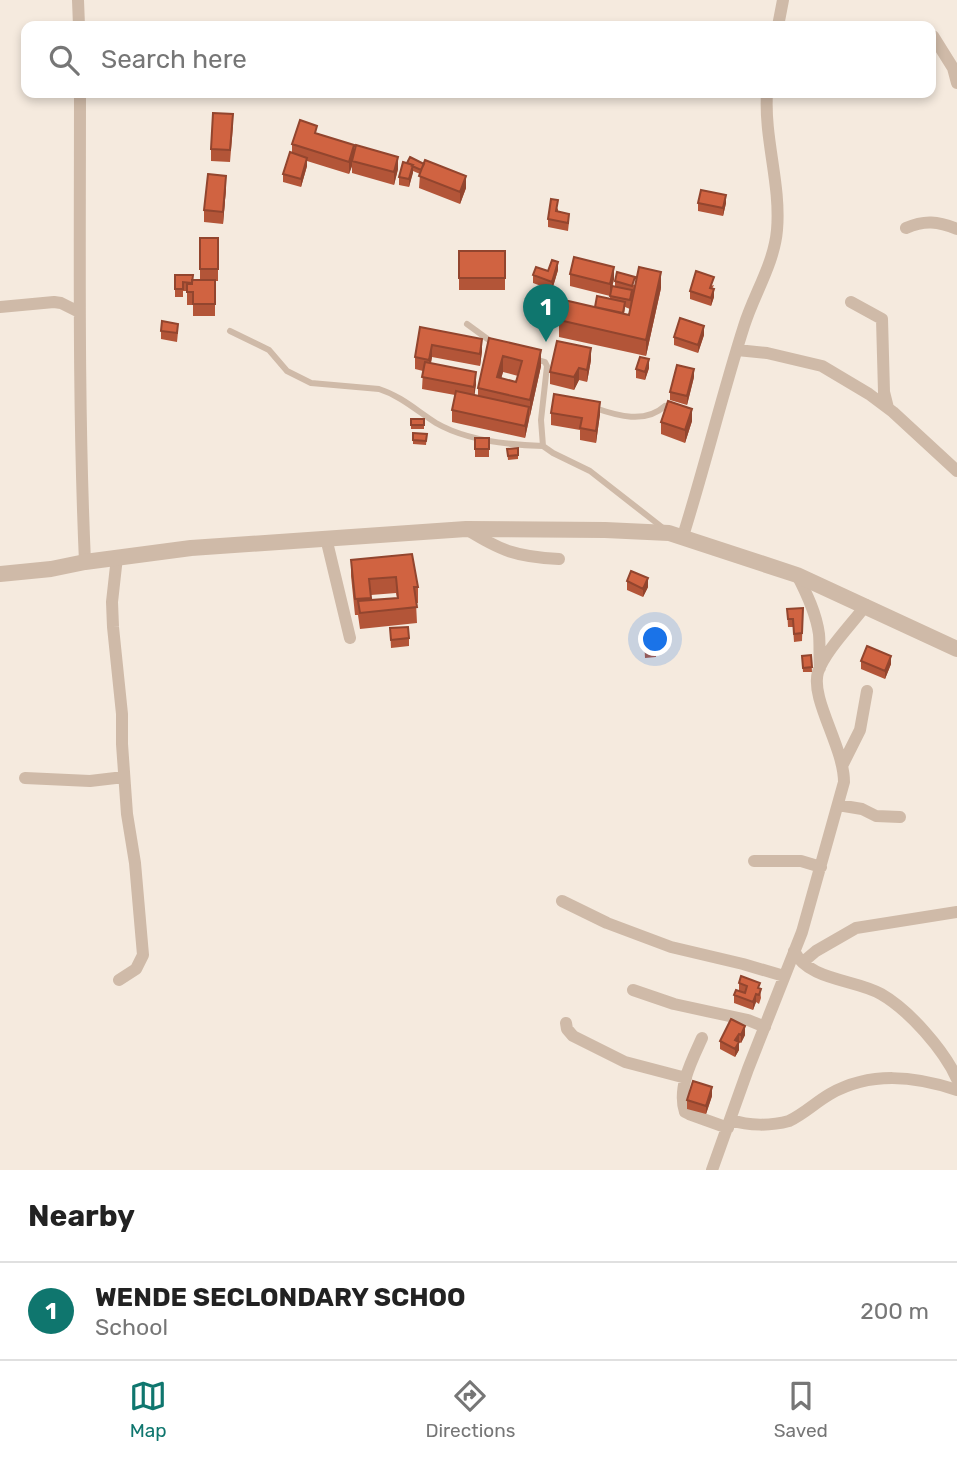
<!DOCTYPE html>
<html lang="en">
<head>
<meta charset="utf-8">
<style>
	body { margin:0; font-family:Rubik,sans-serif; background:#f6f6f6; color:#222 }
	.you { position:absolute; left:656px; top:640px; width:24px; height:24px; margin:-18px; border:5px solid #fff; border-radius:50%; background:#1a73e8; box-shadow:0 0 0 10px #1a73e833 }
	.badge { display:grid; place-items:center; width:46px; height:46px; border-radius:50%; background:#0f766e; color:#fff; font-size:23px; font-weight:700 }
	.pin { position:absolute; translate:-50% -58px; filter:drop-shadow(0 2px 4px #0008) }
	.pin::after { content:''; position:absolute; top:37px; width:24px; height:21px; background:inherit; clip-path:polygon(0 0,100% 0,50% 100%) }
	.list { margin:0; padding:0; list-style:none }
	h2 { display:flex; justify-content:space-between; align-items:center; height:91px; margin:0; padding:0 28px; font-size:30px }
	h2 small { font-size:23px; font-weight:400; color:#767676 }
	.list li { display:grid; grid-template-columns:46px 1fr auto; gap:21px; align-items:center; box-sizing:border-box; height:98px; padding:0 28px; border-top:2px solid #e0e0e0 }
	.list b { display:block; font-size:26px; white-space:nowrap }
	.list p { margin:0; font-size:23px; white-space:nowrap; color:#767676 }
	.list em { font-size:23px; font-style:normal; color:#767676 }
	.icon { flex:none; width:38px; height:38px; fill:none; stroke:currentColor; stroke-width:2; stroke-linecap:round; stroke-linejoin:round }
	.map { position:relative; flex:none; width:957px; height:1170px; overflow:hidden }
	.search { position:absolute; background:#fff; box-shadow:0 4px 10px #0003; left:21px; right:21px; top:21px; height:77px; display:flex; align-items:center; gap:18px; box-sizing:border-box; padding:0 24px; border-radius:14px; color:#767676; font-size:26px }
	.sheet { height:189px; background:#fff }
	nav { display:flex; justify-content:space-around; align-items:center; box-sizing:border-box; height:98px; border-top:2px solid #e0e0e0; background:#fff; font-size:19px; color:#767676 }
	nav a { display:grid; justify-items:center; gap:4px }
	nav .on { color:#0f766e }
	.map>svg:first-child { display:block }
	.lines { fill:none; stroke-linecap:round; stroke-linejoin:round }
	.service { stroke:#cfbaa8; stroke-width:6 }
	.minor { stroke:#cfbaa8; stroke-width:12 }
	.tertiary { stroke:#cfbaa8; stroke-width:16 }
	.wall { fill:#b35538; fill-rule:evenodd }
	.shaded-wall { fill:#92452e }
	.building { fill:#d06341; stroke:#92452e; stroke-width:2; fill-rule:evenodd }
</style>
</head>
<body>
<div class="map">
<svg width="957" height="1170" viewBox="0 0 957 1170">
	<rect width="100%" height="100%" fill="#f5eade"/>
	<g class="lines">
		<path class="service" d="M467,324L493,343
			M230,331L269,350L287,371L311,383L379,389C401,396 417,411 436,423C467,441 508,445 543,446
			M535,359L545,362L547,366L541,420L543,446L553,453L590,471L663,528
			M595,408C618,416 645,424 665,406"/>
		<path class="minor" d="M78,0L79,26
			M778,26L783,0
			M933,36L953,68L957,83
			M80,93C80,249 78,405 85,562
			M906,228C924,220 938,221 957,229
			M851,302L882,319L884,392L888,408
			M0,307L54,302L61,303L79,312
			M737,350L767,353L822,366L869,394L893,412L957,471
			M466,529C501,551 517,557 559,559
			M683,536C705,466 722,395 744,326C754,294 774,264 777,230C781,184 764,139 767,93
			M326,538L350,638
			M117,557L112,602L113,627L122,714V744L127,814L135,863L143,955L136,969L119,980
			M797,575C807,594 816,613 819,634C820,645 819,657 820,668
			M843,764L860,730L867,691
			M25,778L90,781L124,777
			M838,805L862,809L876,816L900,817
			M754,861H801L821,867
			M562,901L607,923L671,947L743,964L784,976
			M794,951C809,981 855,979 881,994C909,1010 944,1050 957,1079
			M803,962L816,951L856,928L957,912
			M633,990L674,1004L748,1020L765,1027
			M566,1023L567,1029L573,1036L625,1062L686,1078
			M702,1038C692,1060 677,1088 685,1112L689,1114L728,1128
			M731,1120C749,1126 771,1126 789,1121C804,1114 816,1102 830,1094C871,1071 914,1076 957,1090
			M712,1170L748,1069L802,932L844,782C844,747 810,699 818,672C825,651 852,624 866,605"/>
		<path class="tertiary" d="M0,574L51,569L85,562L191,548L466,529L605,530L669,533L797,575L957,649"/>
	</g>
	<path class="wall" d="M233,126L230,162L211,161V149Z
		M317,134L354,151L398,169L394,185L352,173V166L349,174L307,161V166L301,187L283,182V174L292,153V144Z
		M403,162L466,188L460,204L419,188L420,174L413,171L409,187L399,185V177Z
		M226,188L223,224L204,222V210Z
		M698,203H726L723,216L698,211Z
		M558,208V212L569,222L568,231L548,227V219Z
		M200,238H218V281H215V316H193V305H187V291H183V297H175V275L193,280H200Z
		M459,251H505V290H459Z
		M558,270L552,290L533,283V275L548,271Z
		M570,274L614,279L610,296L570,286Z
		M615,281L635,285L630,309L625,307L624,314L629,315L661,288L646,356L559,337V320L595,307L610,299V296L615,286Z
		M714,285L712,289L714,297L711,306L690,299V291Z
		M420,327L482,351L480,366L432,357L431,363L476,384L474,395L478,396V388L489,338L541,366L525,438L452,422V410L455,395L422,389L423,371L415,369V357ZM503,372L518,376L516,382L501,378Z
		M161,331L178,332L177,342L161,339Z
		M704,335L698,353L674,345V337Z
		M591,360L587,382L579,380L574,390L550,384V372Z
		M649,368L645,380L636,378V369Z
		M694,377L687,405L670,400V392Z
		M551,413L600,414L596,443L580,440V430L551,425Z
		M411,419H424V429H411Z
		M692,421L685,443L661,434V422Z
		M413,433L427,434L426,445L413,444Z
		M475,438H489V457H475Z
		M518,448V459L508,460L507,449Z
		M412,554L418,587V603H416L417,623L360,629L358,615H355L351,576V560ZM396,593L397,598L371,600V595Z
		M627,581L648,587L643,597L627,590Z
		M803,608L802,641L794,642L793,627H788L787,609Z
		M390,628L409,638V646L391,648Z
		M644,637L656,649V657L645,658Z
		M811,655L812,672H803L802,656Z
		M861,661L891,664L885,679L861,669Z
		M739,983L760,989L761,998L759,1004L756,1002L753,1010L734,1003V995L739,991Z
		M731,1019L745,1035L741,1043L739,1042V1050L735,1057L720,1049V1041Z
		M712,1096L706,1114L687,1109V1100Z"/>
	<path class="shaded-wall" d="M354,145V158L352,161V166L349,174V162Z
		M398,157V169L394,185V172Z
		M307,158V166L301,187V179Z
		M413,165V173L409,187V179Z
		M226,176V188L223,224V212Z
		M466,176V188L460,204V192Z
		M726,195V203L723,216V208Z
		M558,262V270L552,290V282Z
		M614,267V279L610,296V284Z
		M661,272V288L646,356V340Z
		M714,289V297L711,306V298Z
		M704,326V335L698,353V345Z
		M482,339V351L480,366V354Z
		M432,345V357L429,372V360Z
		M591,348V360L587,382V370Z
		M541,350V366L530,416V400Z
		M503,356V372L497,394V377Z
		M649,359V368L645,380V372Z
		M579,368V380L574,390V377Z
		M694,369V377L687,405V396Z
		M476,372V384L474,399V387Z
		M600,402V414L596,443V431Z
		M529,407V419L525,438V426Z
		M692,409V421L685,443V430Z
		M648,578V587L643,597V589Z
		M891,656V664L885,679V671Z
		M756,994V1002L753,1010V1002Z
		M745,1026V1035L741,1043V1035Z
		M739,1034V1050L735,1057V1040Z
		M712,1087V1096L706,1114V1106Z"/>
	<path class="building" d="M213,113L233,114L230,150L211,149Z
		M300,120L317,126L315,133L354,145L349,162L292,144Z
		M356,145L398,157L394,172L352,161Z
		M290,152L307,158L301,179L283,174Z
		M410,157L424,164L421,170L412,166L413,165L407,163Z
		M425,160L466,176L460,192L419,176Z
		M403,162L413,165L409,179L399,177Z
		M208,174L226,176L223,212L204,210Z
		M701,190L726,195L723,208L698,203Z
		M551,199L558,200L556,211L569,214L568,223L548,219Z
		M200,238H218V269H200Z
		M459,251H505V278H459Z
		M574,257L614,267L610,284L570,274Z
		M552,260L558,262L552,282L533,275L536,267L548,271Z
		M639,267L661,272L646,340L559,320L564,300L629,315Z
		M696,271L714,277L710,288L714,289L711,298L690,291Z
		M617,272L635,277L632,286L615,281Z
		M175,275H193L192,283L183,282V289H175Z
		M192,280H215V304H193V292H187V284H192Z
		M612,286L632,290L630,300L610,296Z
		M597,296L625,302L623,313L595,307Z
		M680,318L704,326L698,345L674,337Z
		M162,321L178,324L177,333L161,331Z
		M420,327L482,339L480,354L432,345L429,360L415,357Z
		M489,338L541,350L530,400L478,388ZM503,356L522,361L516,382L497,377Z
		M557,341L591,348L587,370L579,368L574,377L550,372Z
		M640,357L649,359L645,372L636,369Z
		M425,362L476,372L474,387L422,377Z
		M677,365L694,369L687,396L670,392Z
		M456,391L529,407L525,426L452,410Z
		M554,394L600,402L596,431L580,428L582,418L551,413Z
		M668,401L692,409L685,430L661,422Z
		M411,419H424V425H411Z
		M413,433L427,434L426,441L413,440Z
		M475,438H489V449H475Z
		M518,448V455L508,456L507,449Z
		M412,554L418,587H414L417,607L360,613L358,601L398,598L396,577L369,579L371,598L355,599L351,560Z
		M631,571L648,578L643,589L627,581Z
		M803,608L802,633L794,634L793,619H788L787,609Z
		M408,627L409,638L391,640L390,628Z
		M655,636L656,649L645,650L644,637Z
		M867,646L891,656L885,671L861,661Z
		M811,655L812,667L803,668L802,656Z
		M741,976L760,983L758,988L761,989L759,995L756,994L753,1002L734,995L736,990L745,993L747,986L739,983Z
		M731,1019L745,1026L741,1035L739,1034L735,1040L739,1042L735,1049L720,1041Z
		M693,1081L712,1087L706,1106L687,1100Z"/>
</svg>
<div class="you"></div>
<div class="pin badge" style="left:546px;top:342px">1</div>
<div class="search"><svg class="icon" aria-label="search" viewBox="0 0 24 24"><circle cx="10" cy="10" r="6"/><path d="M15 15l6 6"/></svg>Search here</div>
</div>
<section class="sheet">
<h2>Nearby<small></small></h2>
<ul class="list">
<li><span class="badge">1</span><div><b>WENDE SECLONDARY SCHOO</b><p>School</p></div><em>200 m</em></li>
</ul>
</section>
<nav>
<a class="on"><svg class="icon" aria-label="map" viewBox="0 0 24 24"><path d="M3 6l6-2 6 2 6-2v14l-6 2-6-2-6 2zM9 4v14M15 6v14"/></svg>Map</a>
<a><svg class="icon" aria-label="directions" viewBox="0 0 24 24"><path d="M12 3l9 9-9 9-9-9zM9 14v-3h6M13 9l2 2-2 2"/></svg>Directions</a>
<a><svg class="icon" aria-label="saved" viewBox="0 0 24 24"><path d="M7 4h10v16l-5-4-5 4z"/></svg>Saved</a>
</nav>
</body>
</html>
